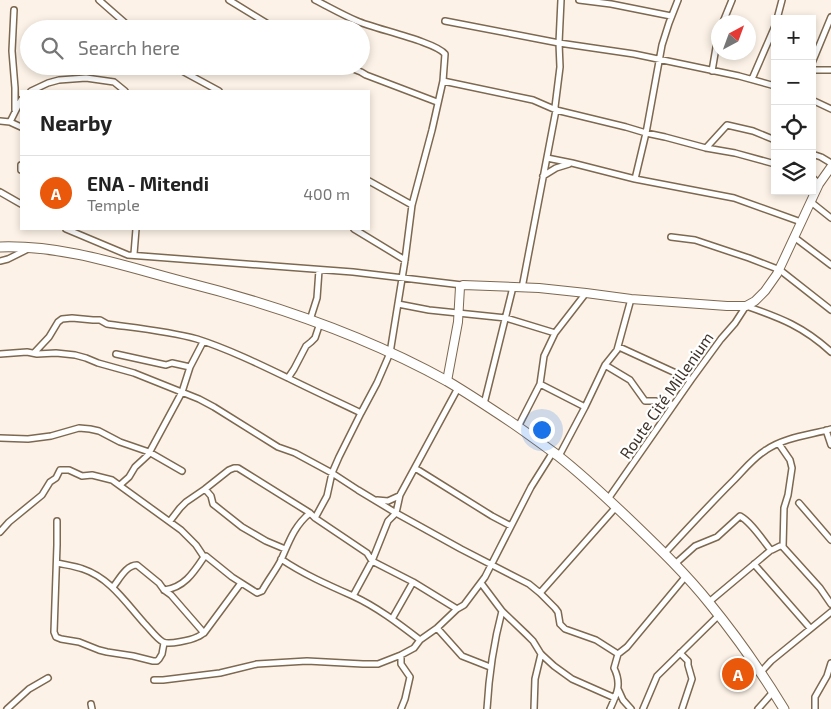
<!DOCTYPE html>
<html lang="en">
<head>
<meta charset="utf-8">
<style>
	body { margin:0; font-family:"Exo 2",sans-serif; background:#f2f2f2; color:#222 }
	.controls { position:absolute; right:15px; top:15px; display:grid; overflow:hidden; border-radius:0px; box-shadow:0 2px 8px #0003 }
	.controls button { width:45px; height:45px; display:grid; place-items:center; padding:0; border:0; border-bottom:1px solid #e0e0e0; background:#fff; color:#222; font:25px sans-serif }
	.compass { position:absolute; left:711px; top:15px; width:45px; height:45px; border-radius:50%; background:#fff; box-shadow:0 2px 8px #0003; rotate:41deg }
	.you { position:absolute; left:541px; top:429px; width:18px; height:18px; margin:-12px; border:4px solid #fff; border-radius:50%; background:#1a73e8; box-shadow:0 0 0 8px #1a73e833 }
	.badge { display:grid; place-items:center; width:32px; height:32px; border-radius:50%; background:#ea580c; color:#fff; font-size:16px; font-weight:700 }
	.pin { position:absolute; translate:-50% -50%; border:2px solid #fff; box-shadow:0 1px 5px #0006 }
	.list { margin:0; padding:0; list-style:none }
	h2 { display:flex; justify-content:space-between; align-items:center; height:65px; margin:0; padding:0 20px; font-size:21px }
	h2 small { font-size:16px; font-weight:400; color:#767676 }
	.list li { display:grid; grid-template-columns:32px 1fr auto; gap:15px; align-items:center; box-sizing:border-box; height:75px; padding:0 20px; border-top:1px solid #e0e0e0 }
	.list b { display:block; font-size:19px; white-space:nowrap }
	.list p { margin:0; font-size:16px; white-space:nowrap; color:#767676 }
	.list em { font-size:16px; font-style:normal; color:#767676 }
	.icon { flex:none; width:28px; height:28px; fill:none; stroke:currentColor; stroke-width:2; stroke-linecap:round; stroke-linejoin:round }
	.map { position:relative; flex:none; width:831px; height:709px; overflow:hidden }
	.search { position:absolute; background:#fff; box-shadow:0 2px 8px #0003; left:20px; top:20px; width:350px; height:55px; display:flex; align-items:center; gap:12px; box-sizing:border-box; padding:0 18px; border-radius:28px; color:#767676; font-size:19px }
	.panel { position:absolute; background:#fff; box-shadow:0 2px 8px #0003; left:20px; top:90px; width:350px; height:140px; border-radius:0px }
	.map>svg:first-child { display:block }
	.lines { fill:none; stroke-linecap:round; stroke-linejoin:round }
	.street-casing { stroke:#7d6850; stroke-width:8 }
	.secondary-casing { stroke:#7d6850; stroke-width:10 }
	.highway-casing { stroke:#7d6850; stroke-width:11 }
	.street { stroke:#fff; stroke-width:5 }
	.secondary { stroke:#fff; stroke-width:8 }
	.highway { stroke:#fff; stroke-width:9 }
	.labels { text-anchor:middle; dominant-baseline:central; stroke-width:4.5; stroke-linejoin:round; paint-order:stroke }
	.street-label { font-size:16px; fill:#3e342a; stroke:#fff }
</style>
</head>
<body>
<div class="map">
<svg width="831" height="709" viewBox="0 0 831 709">
	<rect width="100%" height="100%" fill="#fcf2e7"/>
	<g class="lines">
		<defs>
			<path id="street" d="M99,0L132,29
				M229,0L276,29
				M579,0L611,4L671,16
				M14,10L12,51L15,88V110
				M777,19L782,0
				M445,21L559,43L634,54L739,76L775,86
				M723,22L732,0
				M812,63L831,17
				M173,66L219,91
				M346,66L361,72L366,75L437,102
				M812,70H831
				M712,71L718,36
				M752,79L775,26
				M443,81L533,100L556,110L626,127L646,133L665,137L706,148L735,153L775,164
				M31,91L48,83L59,80L86,78L114,82L125,91
				M812,100L831,109
				M0,121L10,122L21,127
				M10,122L21,100
				M706,148L727,125L753,131L775,140
				M812,154L821,157L831,163
				M547,158L572,163L635,179L734,198L801,222
				M21,165V170
				M543,176L556,168L569,164
				M812,177L819,184
				M635,179L646,133L662,45L669,23L678,0
				M369,181L412,205
				M0,192L21,204
				M811,202L831,218
				M66,229L128,255L353,272L462,285
				M354,229L405,260
				M671,237L695,240L749,258L780,270L831,310
				M794,237L831,265
				M134,254L136,229
				M0,261L8,259L28,249
				M522,288L556,110L555,107L560,67L559,43L561,0
				M398,304L429,310L506,318L555,333
				M310,320L317,298L319,270
				M619,347L691,380
				M34,353L49,337L58,322L62,319L72,318L93,320H100L107,324C136,328 168,331 197,339C228,349 259,364 288,378C312,390 336,401 361,413
				M0,354L27,352L37,354L56,353L75,355L86,358L98,363L134,373L199,399L214,407L278,447L295,453L332,473L358,490L396,513L461,549L529,584L540,593L555,608L558,612L560,624L565,629L596,640L618,654
				M116,354L166,365L172,363L190,367
				M605,365L630,380L645,401H656L665,405L674,404
				M288,378L294,369L306,346L311,342L315,338L320,323
				M540,384L585,407
				M484,404L513,287
				M518,427L540,384L544,356L555,333L586,293
				M826,430L831,445
				M0,438L28,439L51,436L79,428L90,429L99,431L120,442L149,452L182,471
				M779,444L790,460L792,468L788,495L784,508L783,547
				M559,456L585,407L605,365L617,350L631,299
				M415,468L492,516L511,526
				M120,485L129,477L135,467L148,455L182,392L190,367L203,342
				M205,489L211,496L213,504L242,527L266,541L285,549
				M608,499L691,380L721,339L735,323L746,306C781,318 804,327 831,352
				M377,500L388,501L399,496
				M799,503L831,540
				M315,518L327,496L332,473L339,457L361,413L377,383L390,353L405,260L412,205L432,130L443,81L445,54C436,42 375,29 357,21C343,15 329,7 315,0
				M57,521V545L54,632L56,637L61,639L79,642L99,650L107,652L133,656L153,661H157L159,659L162,654L164,643
				M170,521L180,508L186,502L205,489L229,470L234,468H238L310,513L315,518L367,553L372,561L413,582L457,609
				M0,532L9,522L42,495L50,482L56,478L60,470H69L82,476L92,475L112,480L181,530L196,545L204,557L206,556L232,577L257,593L262,591C268,580 276,570 281,560C289,542 294,526 310,513
				M664,554C687,529 709,505 733,481C743,471 753,458 766,450C785,437 810,435 831,429
				M281,559C303,574 328,585 353,596C377,607 399,624 420,640
				M57,563C66,565 75,566 83,569C110,578 126,603 144,623C149,628 157,639 163,642C169,645 191,640 197,637C200,636 202,634 204,633L241,583
				M675,564L695,546L717,537L740,516C752,523 761,538 770,549L772,550L780,546L783,547L820,588L831,604
				M754,564L810,628
				M481,583L502,611L526,634L533,641L541,654L554,666L572,679L615,698
				M113,587C119,580 126,565 137,565L159,583L164,590L171,595L204,633
				M164,590C184,588 194,572 204,557
				M540,593L616,507
				M353,596L372,561L388,521L396,513L400,495L458,388
				M709,602L771,550
				M392,619L413,582
				M437,628L462,656L490,667
				M680,653L688,661V665L692,679L682,709
				M401,655V664L410,677L405,699L401,709
				M760,673L771,661L831,612
				M154,680H163L220,673L257,664L307,661L363,664H378L401,655L414,648L420,640L437,628L457,609L464,605L485,577L531,487L553,452
				M618,689L623,700L631,709
				M91,704L92,709
				M7,709L29,689L48,678
				M487,709C489,674 493,645 502,611
				M534,709L535,679L541,654
				M610,709C617,694 622,684 614,668L618,654L627,647L686,576
				M643,709L657,676L719,615
				M758,709L773,692
				M815,709V697L827,676L831,663"/>
			<path id="secondary" d="M447,381L458,322L460,287L463,285L539,288L586,293L631,299L727,306H746L755,301L765,291L777,274L819,184L831,167"/>
			<path id="highway" d="M0,247C63,245 121,265 181,281C273,304 364,335 447,381C469,394 490,408 511,422C527,433 542,444 557,455C584,476 608,499 632,522C659,548 687,575 710,604C737,637 762,673 784,709"/>
		</defs>
		<use href="#street" class="street-casing"/>
		<use href="#secondary" class="secondary-casing"/>
		<use href="#highway" class="highway-casing"/>
		<use href="#street" class="street"/>
		<use href="#secondary" class="secondary"/>
		<use href="#highway" class="highway"/>
	</g>
	<g class="labels">
		<g class="street-label">
			<text transform="translate(666 395) rotate(-55)">Route Cité Millenium</text>
		</g>
	</g>
</svg>
<div class="controls">
<button>+</button>
<button>−</button>
<button><svg class="icon" aria-label="locate" viewBox="0 0 24 24"><circle cx="12" cy="12" r="6"/><path d="M12 2v4M12 18v4M2 12h4M18 12h4"/></svg></button>
<button><svg class="icon" aria-label="layers" viewBox="0 0 24 24"><path d="M12 4l9 5-9 5-9-5zM3 14l9 5 9-5"/></svg></button>
</div>
<svg class="compass" viewBox="-18 -18 36 36"><path d="M0-13l5 13h-10z" fill="#e53935"/><path d="M0 13l5-13h-10z" fill="#767676"/></svg>
<div class="you"></div>
<div class="pin badge" style="left:738px;top:674px">A</div>
<div class="search"><svg class="icon" aria-label="search" viewBox="0 0 24 24"><circle cx="10" cy="10" r="6"/><path d="M15 15l6 6"/></svg>Search here</div>
<section class="panel">
<h2>Nearby<small></small></h2>
<ul class="list">
<li><span class="badge">A</span><div><b>ENA - Mitendi</b><p>Temple</p></div><em>400 m</em></li>
</ul>
</section>
</div>
</body>
</html>
